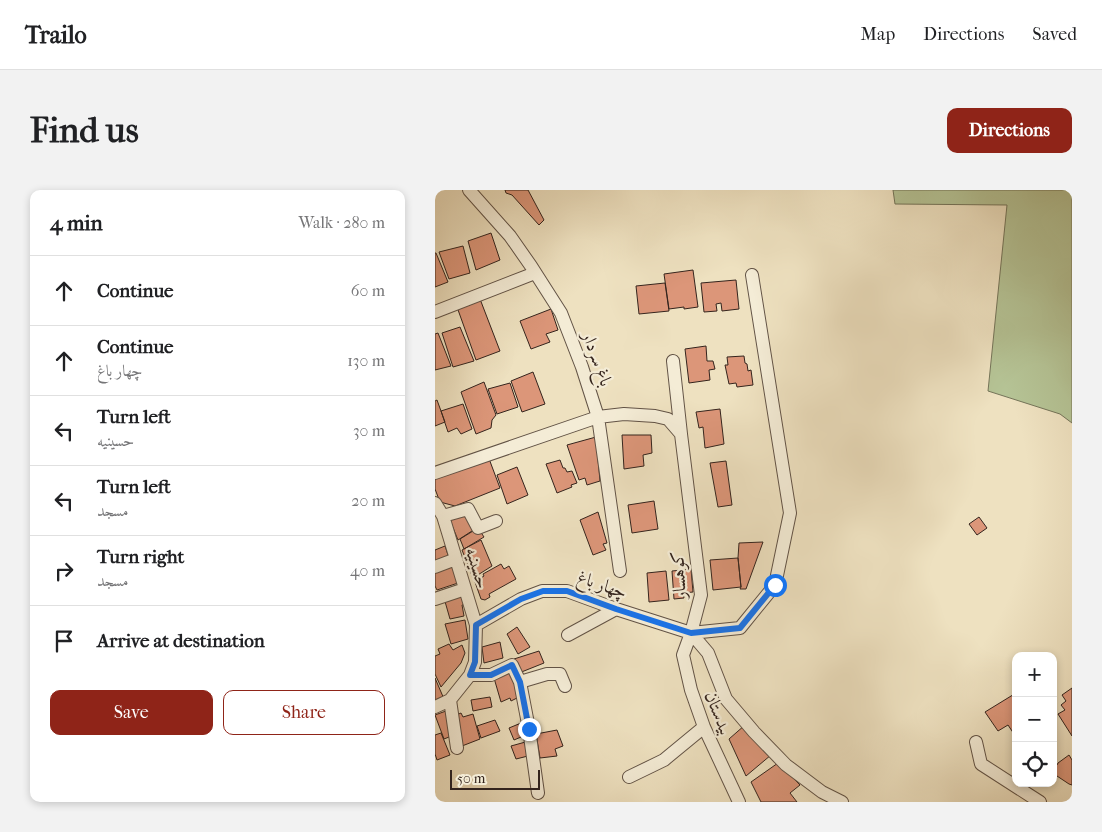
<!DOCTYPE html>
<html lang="en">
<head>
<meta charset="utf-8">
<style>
	body { margin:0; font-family:"IM FELL French Canon",Amiri,serif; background:#f2f2f2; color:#202124 }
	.controls { position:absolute; right:15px; bottom:15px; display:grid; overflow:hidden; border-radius:10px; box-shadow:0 2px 8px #0003 }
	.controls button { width:45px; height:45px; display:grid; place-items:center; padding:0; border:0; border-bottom:1px solid #e0e0e0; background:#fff; color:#202124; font:25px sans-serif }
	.scale { position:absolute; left:15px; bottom:12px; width:90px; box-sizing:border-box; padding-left:5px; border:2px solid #34241d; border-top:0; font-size:14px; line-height:18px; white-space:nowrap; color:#34241d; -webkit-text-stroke:4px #f4ecd6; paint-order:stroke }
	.stop { position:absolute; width:15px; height:15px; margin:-11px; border:4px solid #1a73e8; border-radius:50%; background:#fff }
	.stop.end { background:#1a73e8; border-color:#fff; box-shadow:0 1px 5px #0008 }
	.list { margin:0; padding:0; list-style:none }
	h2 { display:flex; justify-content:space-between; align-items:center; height:65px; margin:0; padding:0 20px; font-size:21px }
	h2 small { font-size:16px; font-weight:400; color:#757577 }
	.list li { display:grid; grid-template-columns:32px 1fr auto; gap:15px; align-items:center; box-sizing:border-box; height:70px; padding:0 20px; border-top:1px solid #e0e0e0 }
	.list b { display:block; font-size:19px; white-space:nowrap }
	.list p { margin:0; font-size:16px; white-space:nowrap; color:#757577 }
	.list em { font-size:16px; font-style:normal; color:#757577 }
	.actions { display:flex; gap:10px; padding:15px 20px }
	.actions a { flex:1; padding:11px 0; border:1px solid #8f2418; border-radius:10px; text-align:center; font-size:18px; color:#8f2418 }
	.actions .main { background:#8f2418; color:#fff }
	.icon { flex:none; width:28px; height:28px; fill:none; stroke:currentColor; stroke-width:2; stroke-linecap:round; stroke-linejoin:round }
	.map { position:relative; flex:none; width:637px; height:612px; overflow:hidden; border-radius:10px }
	header { display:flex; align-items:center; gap:30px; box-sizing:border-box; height:70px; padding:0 25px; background:#fff; border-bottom:1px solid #e0e0e0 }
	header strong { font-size:24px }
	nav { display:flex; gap:28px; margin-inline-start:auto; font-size:18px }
	.intro { display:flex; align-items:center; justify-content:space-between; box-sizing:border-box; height:120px; padding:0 30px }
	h1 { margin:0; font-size:35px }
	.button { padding:12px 22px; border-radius:10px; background:#8f2418; color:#fff; font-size:18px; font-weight:700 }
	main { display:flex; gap:30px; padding:0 30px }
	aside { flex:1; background:#fff; border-radius:10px; box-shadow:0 2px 8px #0003 }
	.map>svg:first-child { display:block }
	.green { fill:#b5c395; stroke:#747459 }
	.building { fill:#dc9679; stroke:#34241d }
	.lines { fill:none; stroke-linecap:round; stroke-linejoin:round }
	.street-casing { stroke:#625346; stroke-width:14 }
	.street { stroke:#f4ecd6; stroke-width:12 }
	.route { stroke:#1a73e8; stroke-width:6 }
	.labels { text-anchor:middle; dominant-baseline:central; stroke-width:4.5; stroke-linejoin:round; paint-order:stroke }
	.street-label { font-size:18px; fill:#34241d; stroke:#f4ecd6 }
</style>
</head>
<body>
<header>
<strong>Trailo</strong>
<nav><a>Map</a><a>Directions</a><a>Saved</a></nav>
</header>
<div class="intro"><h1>Find us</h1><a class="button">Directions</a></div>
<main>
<aside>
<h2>4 min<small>Walk · 280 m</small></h2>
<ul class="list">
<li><svg class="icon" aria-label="ahead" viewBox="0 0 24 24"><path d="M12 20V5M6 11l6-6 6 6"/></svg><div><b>Continue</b></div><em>60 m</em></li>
<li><svg class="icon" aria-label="ahead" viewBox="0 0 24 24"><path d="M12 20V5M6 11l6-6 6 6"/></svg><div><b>Continue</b><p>چهار باغ</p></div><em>130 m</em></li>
<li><svg class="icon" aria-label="left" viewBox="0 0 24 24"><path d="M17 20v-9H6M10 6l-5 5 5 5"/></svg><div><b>Turn left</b><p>حسینیه</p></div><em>30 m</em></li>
<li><svg class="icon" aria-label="left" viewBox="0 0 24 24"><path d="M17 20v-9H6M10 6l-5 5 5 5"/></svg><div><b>Turn left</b><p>مسجد</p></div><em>20 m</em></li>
<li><svg class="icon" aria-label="right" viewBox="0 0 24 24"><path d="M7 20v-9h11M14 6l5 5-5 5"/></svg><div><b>Turn right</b><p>مسجد</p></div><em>40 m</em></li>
<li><svg class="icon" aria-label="arrive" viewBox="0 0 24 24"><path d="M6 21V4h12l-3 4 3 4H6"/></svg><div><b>Arrive at destination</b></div></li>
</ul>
<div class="actions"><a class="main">Save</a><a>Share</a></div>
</aside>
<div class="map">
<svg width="637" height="612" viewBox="0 0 637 612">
	<rect width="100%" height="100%" fill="#eee1c0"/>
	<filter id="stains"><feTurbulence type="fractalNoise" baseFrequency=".004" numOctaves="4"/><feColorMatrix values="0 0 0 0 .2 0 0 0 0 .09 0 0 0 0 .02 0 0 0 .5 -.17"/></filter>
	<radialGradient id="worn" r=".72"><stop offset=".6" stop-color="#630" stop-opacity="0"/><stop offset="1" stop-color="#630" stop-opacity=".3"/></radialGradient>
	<path class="green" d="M458,0H637V233L625,224L553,201L572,15L460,14Z"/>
	<path class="building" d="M70,0H93L109,30L104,35L77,5L71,3Z
		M56,43L65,70L41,80L33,51Z
		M28,56L35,83L14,89L4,62Z
		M0,63H1L13,92L0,97Z
		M258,80L263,117L249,119V117L234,119L229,84Z
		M301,90L304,119L287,121L286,113L281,114L282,121L269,122L266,93Z
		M230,93L234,121L204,124L201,96Z
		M45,109L65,161L41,170L22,117Z
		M116,119L123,140L111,144L115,152L96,159L85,131Z
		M25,137L39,171L18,177L7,143Z
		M3,143L16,176L0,180V144Z
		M271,156L272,171H278L280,179L274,180L275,190L254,193L250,159Z
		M309,166L310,173L312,174L313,181L316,180L318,195L302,197L301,193L294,194L290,175H293L292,167Z
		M98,182L110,214L87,222L76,191Z
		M49,192L61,225L57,230L56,238L41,244L26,202Z
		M75,193L83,217L62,224L53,199Z
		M2,210L10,232L0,236V211Z
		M28,214L37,239L26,244L22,238L13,242L6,221Z
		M285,219L289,254L270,258L268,237L264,238L261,222Z
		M187,245H216L217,263L208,265L209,276L189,279Z
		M161,247L165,291L152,295L150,288L144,290L132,255Z
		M53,266L65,298L20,316L5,312L0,299V285Z
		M125,270L128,278H130L132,282L137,281L142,293L136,295L137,297L122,303L111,274Z
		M291,271L297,315L283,317L275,273Z
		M82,277L93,305L72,314L62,285Z
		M219,311L223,339L197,343L193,315Z
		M163,322L172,353L168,354L171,360L158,365L145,330Z
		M32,323L40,339L23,350L14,328Z
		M544,327L552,338L542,345L534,334Z
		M43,338L49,347L29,359L25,349Z
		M46,350L57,376L38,388L27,360Z
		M328,352L311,399H305L306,397L303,368L304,353Z
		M10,356L14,368L0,373V360Z
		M303,368L306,397L278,400L275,370Z
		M17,373L23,393L2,400L0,396V379Z
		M66,374L69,379L74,376L81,389L54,404L55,407L50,410L46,409L40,392L49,386L48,384Z
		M256,379L258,402L248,403L249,408L239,409L237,381Z
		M231,381L234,410L214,412L212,383Z
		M29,400L33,414L27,415L29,426L15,429L9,408Z
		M30,430L33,449L16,454L10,434Z
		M82,437L95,457L83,464L72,444Z
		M65,452L68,468L49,473L47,457Z
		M14,454L18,460L27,455L30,463L26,473L6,497L0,484V466L5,464L3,459Z
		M104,461L109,473L84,483L79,469Z
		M76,479L84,507L76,511L75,508L66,512L59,488Z
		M0,488L9,509L0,513Z
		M637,498V546L623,524L630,520L626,515L631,511L627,505Z
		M581,503V528H579L581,531V547L573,535L563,541L550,522Z
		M55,507L57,517L38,521L36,510Z
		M11,521L19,545L9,549L0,525Z
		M26,523L28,527L38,524L45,549L27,556L19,526Z
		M60,530L65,541L46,548L42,536Z
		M91,531L93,544L79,550L74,538Z
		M310,535L336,565L311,586L294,549Z
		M122,540L128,556L120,559L122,566L105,568L101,544Z
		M6,543L15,565L2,570L0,564V545Z
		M94,551L97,565L81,569L76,556Z
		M634,565L637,570V595L634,594L622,586H618V578L622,575L623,573Z
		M343,573L365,595L355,603L362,612H326L316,592Z"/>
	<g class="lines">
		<defs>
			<path id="street" d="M34,0L75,46L96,76L126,123L147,177L163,227L185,381
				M0,122L100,83
				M238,171L246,244
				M0,283L163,227L189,224L220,226L233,229L246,244L266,405L256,443L248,465L256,500L269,537L304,612
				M0,313L8,326L41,435L40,472L35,485L15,510L0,517
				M8,326L33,319L43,338L61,331
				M0,377L21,369
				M0,409L30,399
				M41,435L86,409L107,401H132L181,419L256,443L305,438L340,395L355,323L317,85
				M256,443L273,463L291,509L319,542L351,575L387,602L407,612
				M133,445L181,419
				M35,485H56L77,475L85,492L94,539L103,603
				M85,492L112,484H125L130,496
				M15,510L22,558
				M541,552L546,574L605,612
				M194,587L229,570L269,537"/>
		</defs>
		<use href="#street" class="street-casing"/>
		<use href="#street" class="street"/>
	</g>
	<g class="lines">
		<path class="route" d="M94,539L85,492L77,475L56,485H35L40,472L41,435L86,409L108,401H132L181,419L256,443L305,438L340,395"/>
	</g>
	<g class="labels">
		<g class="street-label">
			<text transform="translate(162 169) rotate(70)">باغ سردار</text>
			<text transform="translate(42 378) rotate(73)">حسینیه</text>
			<text transform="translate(244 385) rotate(-93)">کوهسار</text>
			<text transform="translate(167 395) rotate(19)">چهار باغ</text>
			<text transform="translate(283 523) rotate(68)">بیدستان</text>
		</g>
	</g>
	<rect width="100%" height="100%" filter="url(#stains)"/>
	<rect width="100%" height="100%" fill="url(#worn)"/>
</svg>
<div class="controls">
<button>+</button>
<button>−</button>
<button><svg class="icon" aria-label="locate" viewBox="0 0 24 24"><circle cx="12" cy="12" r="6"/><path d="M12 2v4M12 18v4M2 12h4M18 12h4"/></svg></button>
</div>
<div class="scale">50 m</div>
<div class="stop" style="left:340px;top:395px"></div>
<div class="stop end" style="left:94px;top:539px"></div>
</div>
</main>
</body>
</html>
